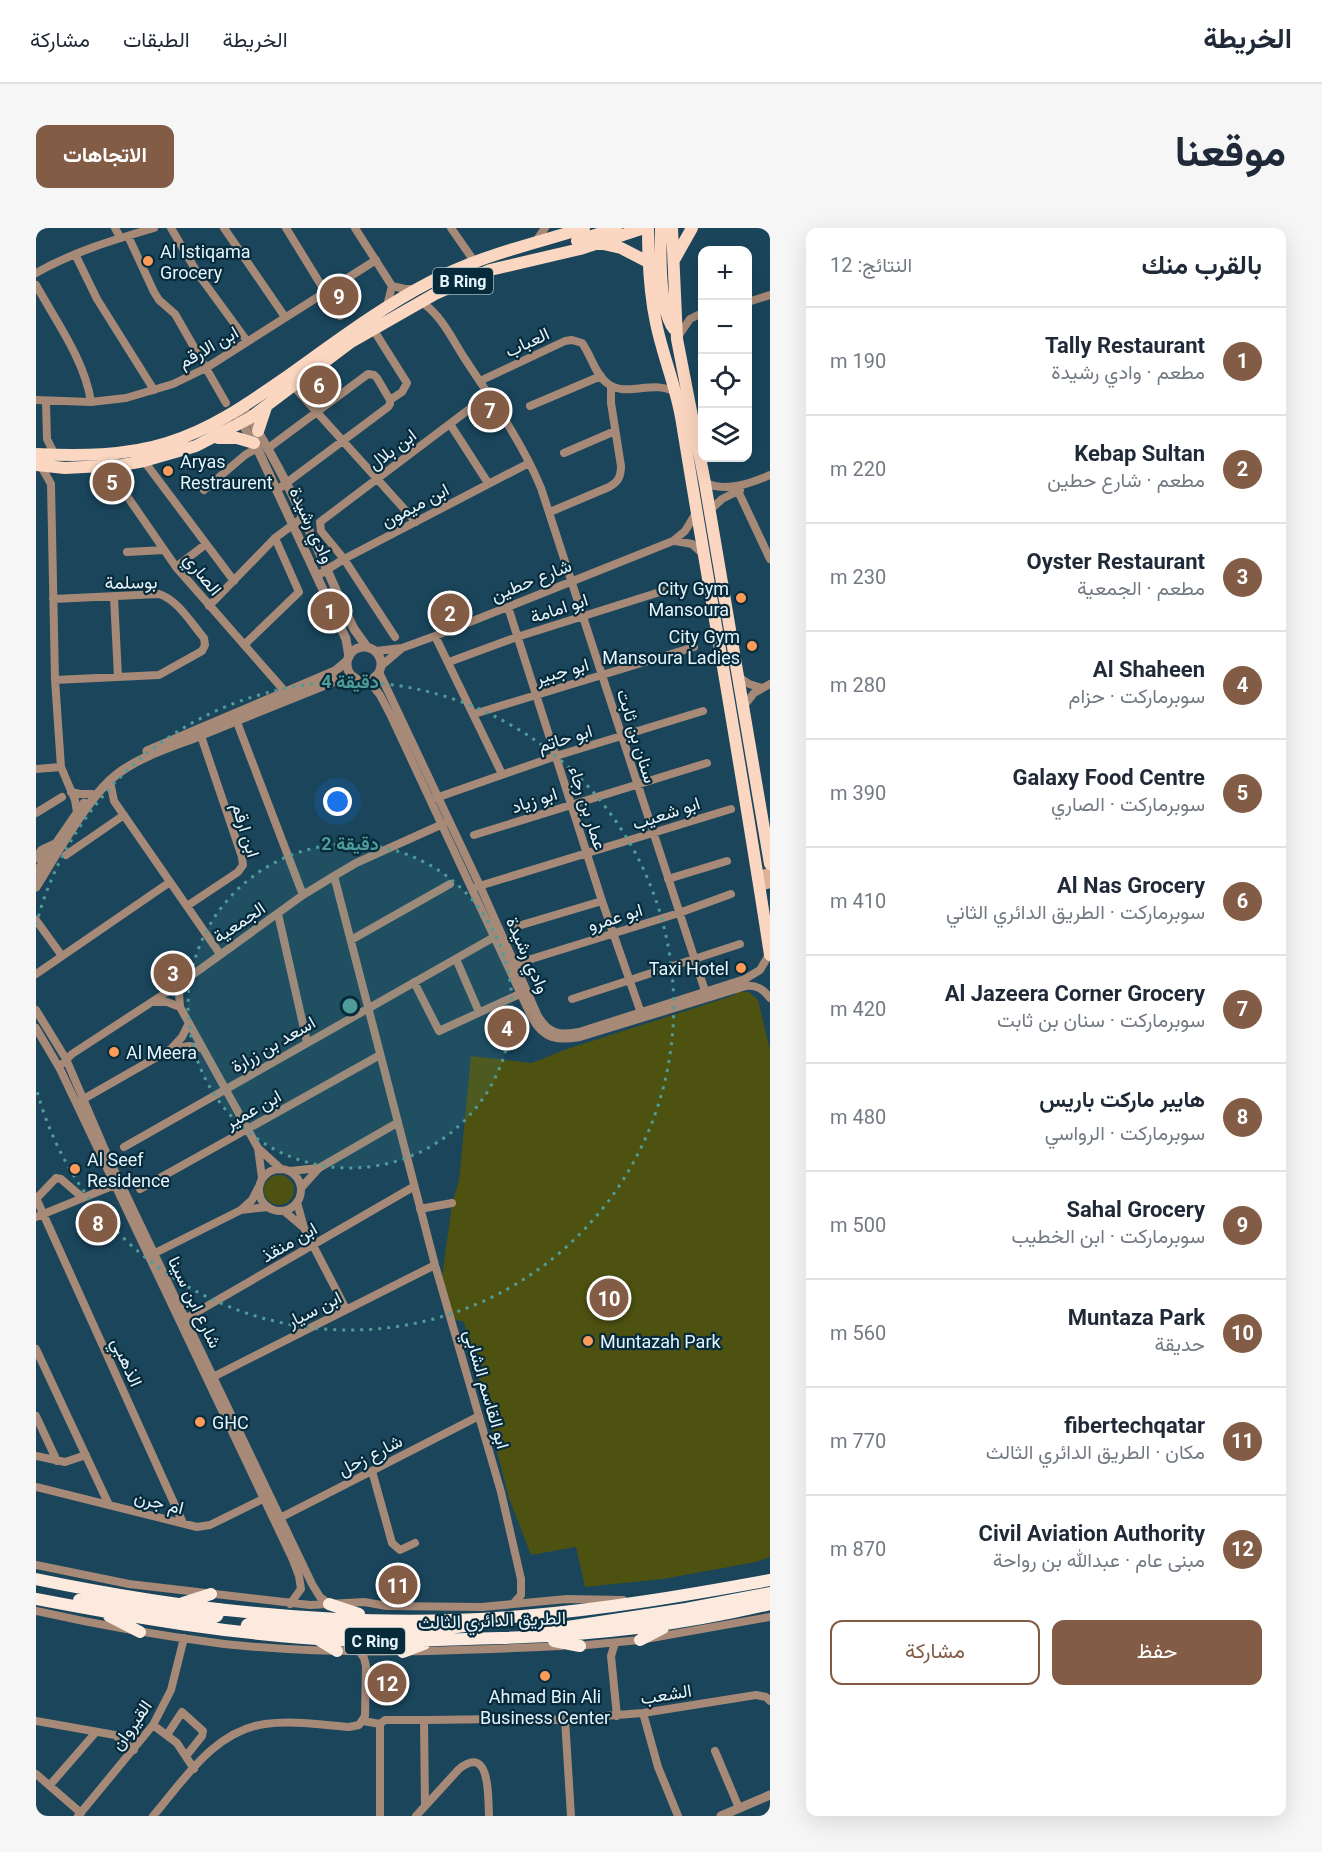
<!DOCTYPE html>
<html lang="ar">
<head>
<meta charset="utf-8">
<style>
	body { margin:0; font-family:Roboto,Vazirmatn,sans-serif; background:#f6f6f7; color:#1f2937; direction:rtl }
	.controls { position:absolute; right:18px; top:18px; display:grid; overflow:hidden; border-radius:12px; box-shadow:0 6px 24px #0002 }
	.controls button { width:54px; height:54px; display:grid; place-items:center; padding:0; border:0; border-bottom:2px solid #e0e1e3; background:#fff; color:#1f2937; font:30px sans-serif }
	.you { position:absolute; left:302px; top:574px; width:21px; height:21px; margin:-15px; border:4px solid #fff; border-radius:50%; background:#1a73e8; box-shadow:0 0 0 9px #1a73e833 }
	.badge { display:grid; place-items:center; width:39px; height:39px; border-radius:50%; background:#835c46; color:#fff; font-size:20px; font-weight:700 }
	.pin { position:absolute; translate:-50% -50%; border:3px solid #fff; box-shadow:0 2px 6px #0006 }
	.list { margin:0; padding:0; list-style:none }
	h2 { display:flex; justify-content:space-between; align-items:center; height:78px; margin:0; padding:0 24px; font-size:26px }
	h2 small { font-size:20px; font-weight:400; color:#747a83 }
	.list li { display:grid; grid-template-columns:39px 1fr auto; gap:18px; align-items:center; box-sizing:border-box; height:108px; padding:0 24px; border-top:2px solid #e0e1e3 }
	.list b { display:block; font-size:22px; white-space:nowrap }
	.list p { margin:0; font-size:20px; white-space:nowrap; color:#747a83 }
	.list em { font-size:20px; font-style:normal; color:#747a83 }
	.actions { display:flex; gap:12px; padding:18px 24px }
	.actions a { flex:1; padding:14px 0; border:2px solid #835c46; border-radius:12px; text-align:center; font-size:21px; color:#835c46 }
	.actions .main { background:#835c46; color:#fff }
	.icon { flex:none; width:33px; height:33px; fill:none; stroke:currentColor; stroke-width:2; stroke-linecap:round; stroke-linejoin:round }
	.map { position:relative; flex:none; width:734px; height:1588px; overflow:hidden; direction:ltr; border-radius:12px }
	header { display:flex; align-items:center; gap:36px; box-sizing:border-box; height:84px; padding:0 30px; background:#fff; border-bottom:2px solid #e0e1e3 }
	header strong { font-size:28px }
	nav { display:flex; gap:33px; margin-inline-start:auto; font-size:21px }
	.intro { display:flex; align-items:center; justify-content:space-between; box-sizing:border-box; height:144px; padding:0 36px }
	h1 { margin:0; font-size:42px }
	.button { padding:15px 27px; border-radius:12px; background:#835c46; color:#fff; font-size:21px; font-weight:700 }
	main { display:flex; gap:36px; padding:0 36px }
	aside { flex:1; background:#fff; border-radius:12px; box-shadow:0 6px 24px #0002 }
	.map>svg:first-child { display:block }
	.green { fill:#4d5211 }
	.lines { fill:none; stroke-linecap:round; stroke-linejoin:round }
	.minor { stroke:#a78977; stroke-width:8 }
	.tertiary { stroke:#a78977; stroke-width:9 }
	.secondary { stroke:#e0b194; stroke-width:10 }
	.primary { stroke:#fbd6c0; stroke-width:12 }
	.trunk { stroke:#fceade; stroke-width:12 }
	.ring { fill:none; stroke:#4f9c99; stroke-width:3; stroke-dasharray:3 6 }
	.poi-dot { fill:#fe9b58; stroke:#072b3b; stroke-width:2 }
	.labels { text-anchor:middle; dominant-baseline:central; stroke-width:4.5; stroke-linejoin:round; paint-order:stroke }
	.shield { fill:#072b3b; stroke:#a2b8c3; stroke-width:1.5 }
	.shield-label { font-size:16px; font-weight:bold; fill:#e5f4fd }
	.poi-label { font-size:18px; fill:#e5f4fd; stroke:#072b3b; text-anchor:start }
	.street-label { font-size:18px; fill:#e5f4fd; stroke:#072b3b }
	.centre { fill:#4f9c99; stroke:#072b3b; stroke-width:3 }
	.ring-label { font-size:18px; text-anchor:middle; font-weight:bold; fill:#4f9c99; stroke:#072b3b; stroke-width:4.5; stroke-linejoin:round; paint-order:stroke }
</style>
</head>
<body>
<header>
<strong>الخريطة</strong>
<nav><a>الخريطة</a><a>الطبقات</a><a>مشاركة</a></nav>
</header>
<div class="intro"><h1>موقعنا</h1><a class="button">الاتجاهات</a></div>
<main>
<aside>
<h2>بالقرب منك<small>النتائج: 12</small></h2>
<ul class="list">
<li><span class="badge">1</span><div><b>Tally Restaurant</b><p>مطعم · وادي رشيدة</p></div><em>190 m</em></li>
<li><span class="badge">2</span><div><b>Kebap Sultan</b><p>مطعم · شارع حطين</p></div><em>220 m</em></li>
<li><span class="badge">3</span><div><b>Oyster Restaurant</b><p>مطعم · الجمعية</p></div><em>230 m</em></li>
<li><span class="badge">4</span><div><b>Al Shaheen</b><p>سوبرماركت · حزام</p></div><em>280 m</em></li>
<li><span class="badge">5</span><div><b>Galaxy Food Centre</b><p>سوبرماركت · الصاري</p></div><em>390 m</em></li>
<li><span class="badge">6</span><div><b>Al Nas Grocery</b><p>سوبرماركت · الطريق الدائري الثاني</p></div><em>410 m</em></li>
<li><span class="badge">7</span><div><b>Al Jazeera Corner Grocery</b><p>سوبرماركت · سنان بن ثابت</p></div><em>420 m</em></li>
<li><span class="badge">8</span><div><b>هايبر ماركت باريس</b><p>سوبرماركت · الرواسي</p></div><em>480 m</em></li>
<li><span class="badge">9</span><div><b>Sahal Grocery</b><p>سوبرماركت · ابن الخطيب</p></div><em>500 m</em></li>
<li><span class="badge">10</span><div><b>Muntaza Park</b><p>حديقة</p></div><em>560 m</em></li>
<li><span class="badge">11</span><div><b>fibertechqatar</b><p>مكان · الطريق الدائري الثالث</p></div><em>770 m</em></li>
<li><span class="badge">12</span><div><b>Civil Aviation Authority</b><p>مبنى عام · عبدالله بن رواحة</p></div><em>870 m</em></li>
</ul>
<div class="actions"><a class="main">حفظ</a><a>مشاركة</a></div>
</aside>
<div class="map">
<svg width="734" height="1588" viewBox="0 0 734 1588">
	<rect width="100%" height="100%" fill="#1a455b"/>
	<path class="green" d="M701,764H713L722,772L734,822V1329L720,1334L627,1351L549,1359L540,1319L495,1327L473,1270L428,1094L418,1091L406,1050L416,975L423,953L435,828L496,835L528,822L699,767Z
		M228 962a15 15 0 1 1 30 0a15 15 0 1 1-30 0Z"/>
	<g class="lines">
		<path class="minor" d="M79,0L84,9
			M135,0L162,46L211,113
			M188,0L249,89
			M250,0L304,88
			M319,0L356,58L351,78
			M415,0L438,33
			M92,8L118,64L123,72L139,86L190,175
			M500,13L509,0
			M39,26L61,71L118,162
			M0,45C37,24 77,12 118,0
			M0,57C20,93 49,133 55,174
			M356,58L369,61H378
			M384,73C405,86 416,111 429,131C456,172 486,214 505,260L671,769
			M712,74L734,67
			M337,101L371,155L366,164L354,172
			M641,110L654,91L666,85
			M444,153L529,113L536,112L546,115C555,127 559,146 571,155C590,171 618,150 640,165
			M260,161L380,294
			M0,172L55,174L90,170L137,156L170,140L340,32
			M10,174L11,211L19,227
			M494,178L565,148
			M414,196L452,255
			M231,221L332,146L338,147L341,150L354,172
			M528,225L579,203
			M108,233L198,353
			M5,238L15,256L19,452L25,539L39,572L41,584
			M71,239L140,339L252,467
			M669,255C691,264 713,256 734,247
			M168,262L209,227L221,220
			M241,262L352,179L354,176V172
			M702,263L734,331
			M673,283L686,271L704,262
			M514,284L573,259C582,254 585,249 585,238L575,175V158
			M639,313L656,316L667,326
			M91,324L128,322
			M140,339L170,316
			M281,348L308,331L493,235
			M78,369L82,449
			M17,371L123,366C142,372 155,395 168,410L169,417L166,423L123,447L19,452
			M173,378L239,310L266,290
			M472,379L566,673L606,788
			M399,408L466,546
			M359,409L308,331L285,303L284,294L452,167
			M208,417L263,364L239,310
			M340,423L366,420L399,408L637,313L649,303L660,285
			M413,434L481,409L643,358
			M345,438L365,421
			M343,444L444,658L501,786C511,805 523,808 543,804L709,751L724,742L734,725
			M703,449L713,456L726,460
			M332,452L344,467L355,488L496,790C507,811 522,813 544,809L710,758C721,757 727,761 734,770
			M707,479L718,465L734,456
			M438,486L658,419
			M199,489L267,667
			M0,541L25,539
			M74,553L78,573L184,726
			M35,564L44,566H56
			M397,571L520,528L667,483
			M0,585L26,569
			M438,607L671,535
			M30,627L88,587
			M298,648L399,1037L465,1264L485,1351V1367L478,1375
			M632,651L691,633
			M440,659L695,581
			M151,678L202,644L207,637L206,629L165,508
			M242,686L271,814
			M0,692L26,728
			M482,698L566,673
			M315,712L414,656
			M420,731L443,784
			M476,737L643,685L695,666
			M0,746L134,654
			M147,754L143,765L144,779L222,920L245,941
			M378,754L403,803L488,764
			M536,771L704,716
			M117,774H131L144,779
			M0,782L30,831L73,931L276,1356L284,1369L293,1376
			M0,800L24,841L257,1332L263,1348L265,1361L254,1376
			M135,821L153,818L166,820
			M27,835L36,826L148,753L267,667L298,648L320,635L409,595
			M44,873L135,821L146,809L153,795
			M88,919L460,708
			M222,920L226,950
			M223 962a21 21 0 1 1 42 0a21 21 0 1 1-42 0Z
			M254,943L283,940
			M265,960L283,940L361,895
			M104,961L344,827
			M0,970L147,1295
			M0,971L20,950L25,951L47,970
			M261,974L268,1000L310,1081
			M206,981L216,972L222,960
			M384,981L416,975
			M248,983L267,999
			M0,989L81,956
			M115,1027L205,982L232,979
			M147,1092L377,959
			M0,1121L73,1277
			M175,1150L399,1037
			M0,1188L21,1233
			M0,1228L29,1234L50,1227
			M336,1243L356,1315L364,1322L379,1315
			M0,1259L161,1299L174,1297L233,1268
			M240,1292L443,1188
			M0,1337L93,1356L274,1377L328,1374L351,1378L446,1379L531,1371L587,1372
			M0,1383C62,1397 125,1408 188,1416C300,1428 413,1423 525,1418
			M579,1415L575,1428L581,1488
			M540,1418L604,1412L734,1389
			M607,1485L622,1539L642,1588
			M529,1491L535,1588
			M0,1493L79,1507L98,1522
			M327,1493L344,1496
			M502,1493L607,1485L720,1467L730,1469L734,1473
			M117,1497L141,1515L158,1541
			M131,1507L146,1484L167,1503L166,1508L150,1528
			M679,1523L703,1580
			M0,1546L45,1585
			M14,1557L60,1504
			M389,1578L388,1492L466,1491
			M42,1588L117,1497L135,1462L148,1410
			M117,1588C148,1552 178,1503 229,1496C256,1492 286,1497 313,1499L323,1497L329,1488L330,1438L328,1430L323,1423
			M344,1588V1496L349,1492H388
			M380,1588L423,1541C455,1515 452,1571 453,1588"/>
		<path class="tertiary" d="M206,179C252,246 283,327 318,401L331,419
			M202,189L221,220L310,411L313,429
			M311 436a17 17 0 1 1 34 0a17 17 0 1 1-34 0Z
			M111,523L299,443L311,433
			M0,630L6,622L19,616
			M0,645L48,575
			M0,659C20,627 52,569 80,547C104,528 136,519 163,508C210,489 257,470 304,451L318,449
			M685,1588L734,1567"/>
		<path class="secondary" d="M722,648L734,645
			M724,658L734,655"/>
		<path class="primary" d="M612,0C612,32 613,63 620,95C627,129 641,161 646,195C675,373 707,549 734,727
			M625,0C624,24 623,83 638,101
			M636,0L641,111L669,255L734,636
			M541,13L580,0
			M563,15L585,20L612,34
			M638,32L656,0
			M222,203L230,179
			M182,210H201L218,215
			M0,226C43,228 90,228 131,215C174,202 210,177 246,152C294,118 342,81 394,54C445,27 494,17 548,0
			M0,237L29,240L86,237L108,233L160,218L214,190L315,114L399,66L454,42L544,21L608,0"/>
		<path class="trunk" d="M0,1351C159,1384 325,1402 487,1388C570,1381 652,1367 734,1352
			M0,1371C99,1390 200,1407 301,1412C355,1415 410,1411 464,1410C555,1408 646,1397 734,1376
			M43,1372L175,1391L181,1388L184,1381
			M147,1375L175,1366
			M293,1376L323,1386
			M73,1388L104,1404
			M505,1403L650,1381L734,1365
			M209,1404L211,1397L216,1394C284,1401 362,1407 429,1398
			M283,1412L301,1423
			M604,1412L627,1400
			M518,1413L544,1418
			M367,1424L388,1416"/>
	</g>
	<circle cx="314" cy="778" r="162" fill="#4f9c99" fill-opacity=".12"/>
	<g class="ring">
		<circle cx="314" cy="778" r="162"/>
		<path d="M0 697A324 324 0 1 1 0 859"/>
	</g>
	<g class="poi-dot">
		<circle cx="112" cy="33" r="6"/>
		<circle cx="132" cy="243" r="6"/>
		<circle cx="705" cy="370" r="6"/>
		<circle cx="716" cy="418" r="6"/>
		<circle cx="705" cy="740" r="6"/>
		<circle cx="78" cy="824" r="6"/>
		<circle cx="39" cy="941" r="6"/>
		<circle cx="552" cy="1113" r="6"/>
		<circle cx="164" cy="1194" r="6"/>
		<circle cx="509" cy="1448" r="6"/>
	</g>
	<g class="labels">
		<g class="shield">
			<rect x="397" y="40" width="60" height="26" rx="4.5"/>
			<rect x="309" y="1400" width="60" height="26" rx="4.5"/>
		</g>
		<g class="shield-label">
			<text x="427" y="53">B Ring</text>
			<text x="339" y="1413">C Ring</text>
		</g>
		<g class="poi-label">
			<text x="124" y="23">Al Istiqama<tspan x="124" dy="21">Grocery</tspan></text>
			<text x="144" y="233">Aryas<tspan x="144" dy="21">Restraurent</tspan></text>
			<text x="693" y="360" text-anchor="end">City Gym<tspan x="693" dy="21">Mansoura</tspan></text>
			<text x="704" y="408" text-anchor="end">City Gym<tspan x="704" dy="21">Mansoura Ladies</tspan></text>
			<text x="693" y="740" text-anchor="end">Taxi Hotel</text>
			<text x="90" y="824">Al Meera</text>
			<text x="51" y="931">Al Seef<tspan x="51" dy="21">Residence</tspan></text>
			<text x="564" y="1113">Muntazah Park</text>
			<text x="176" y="1194">GHC</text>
			<text x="509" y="1468" text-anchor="middle">Ahmad Bin Ali<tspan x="509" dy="21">Business Center</tspan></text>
		</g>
		<g class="street-label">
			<text transform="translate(491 114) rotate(-25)">العباب</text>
			<text transform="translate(172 119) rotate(-30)">ابن الارقم</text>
			<text transform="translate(356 221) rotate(-37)">ابن بلال</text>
			<text transform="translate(379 277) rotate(-28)">ابن ميمون</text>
			<text transform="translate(276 297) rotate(65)">وادي رشيدة</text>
			<text transform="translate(167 346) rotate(51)">الصاري</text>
			<text transform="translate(495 352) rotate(-22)">شارع حطين</text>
			<text transform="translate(95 354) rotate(-1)">بوسلمة</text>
			<text transform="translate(523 380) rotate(-18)">ابو امامة</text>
			<text transform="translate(526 443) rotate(-16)">ابو جبير</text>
			<text transform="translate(601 508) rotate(73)">سنان بن ثابت</text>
			<text transform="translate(529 510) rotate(-17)">ابو حاتم</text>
			<text transform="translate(498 572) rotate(-18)">ابو زياد</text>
			<text transform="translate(552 580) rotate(72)">عمار بن رجاء</text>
			<text transform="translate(630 585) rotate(-18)">ابو شعيب</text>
			<text transform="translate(210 602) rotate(73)">ابن ارقم</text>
			<text transform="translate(579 689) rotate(-17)">ابو عمرو</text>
			<text transform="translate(203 694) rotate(-34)">الجمعية</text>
			<text transform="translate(492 727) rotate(66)">وادي رشيدة</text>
			<text transform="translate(237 816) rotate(-30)">اسعد بن زرارة</text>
			<text transform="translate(217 881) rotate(-29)">ابن عمير</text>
			<text transform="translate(253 1014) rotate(-30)">ابن منقذ</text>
			<text transform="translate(159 1074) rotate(64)">شارع ابن سينا</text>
			<text transform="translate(278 1081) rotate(-27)">ابن سيار</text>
			<text transform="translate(91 1134) rotate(66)">الذهبي</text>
			<text transform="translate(451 1161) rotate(74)">ابو القاسم الشابي</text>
			<text transform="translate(334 1227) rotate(-27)">شارع زحل</text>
			<text transform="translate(123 1274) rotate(14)">ام جرن</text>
			<text transform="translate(456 1392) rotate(-2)">الطريق الدائري الثالث</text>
			<text transform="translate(630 1466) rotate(-9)">الشعب</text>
			<text transform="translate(95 1497) rotate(-55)">القيروان</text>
		</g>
	</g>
	<circle cx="314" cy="778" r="9" class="centre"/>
	<g class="ring-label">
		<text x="314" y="460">4 دقيقة</text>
		<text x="314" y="622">2 دقيقة</text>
	</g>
</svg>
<div class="controls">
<button>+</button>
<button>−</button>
<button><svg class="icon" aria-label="locate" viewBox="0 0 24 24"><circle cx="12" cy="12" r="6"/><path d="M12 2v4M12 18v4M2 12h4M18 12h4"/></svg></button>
<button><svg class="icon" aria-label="layers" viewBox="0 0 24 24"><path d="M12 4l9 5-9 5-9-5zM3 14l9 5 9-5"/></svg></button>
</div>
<div class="you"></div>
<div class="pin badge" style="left:294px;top:383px">1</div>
<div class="pin badge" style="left:414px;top:385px">2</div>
<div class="pin badge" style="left:137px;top:745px">3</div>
<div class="pin badge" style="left:471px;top:800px">4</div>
<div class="pin badge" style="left:76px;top:254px">5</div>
<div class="pin badge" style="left:283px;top:157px">6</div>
<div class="pin badge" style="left:454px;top:182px">7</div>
<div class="pin badge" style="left:62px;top:995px">8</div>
<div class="pin badge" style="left:303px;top:68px">9</div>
<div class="pin badge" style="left:573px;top:1070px">10</div>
<div class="pin badge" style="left:362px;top:1357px">11</div>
<div class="pin badge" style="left:351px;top:1455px">12</div>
</div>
</main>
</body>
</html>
